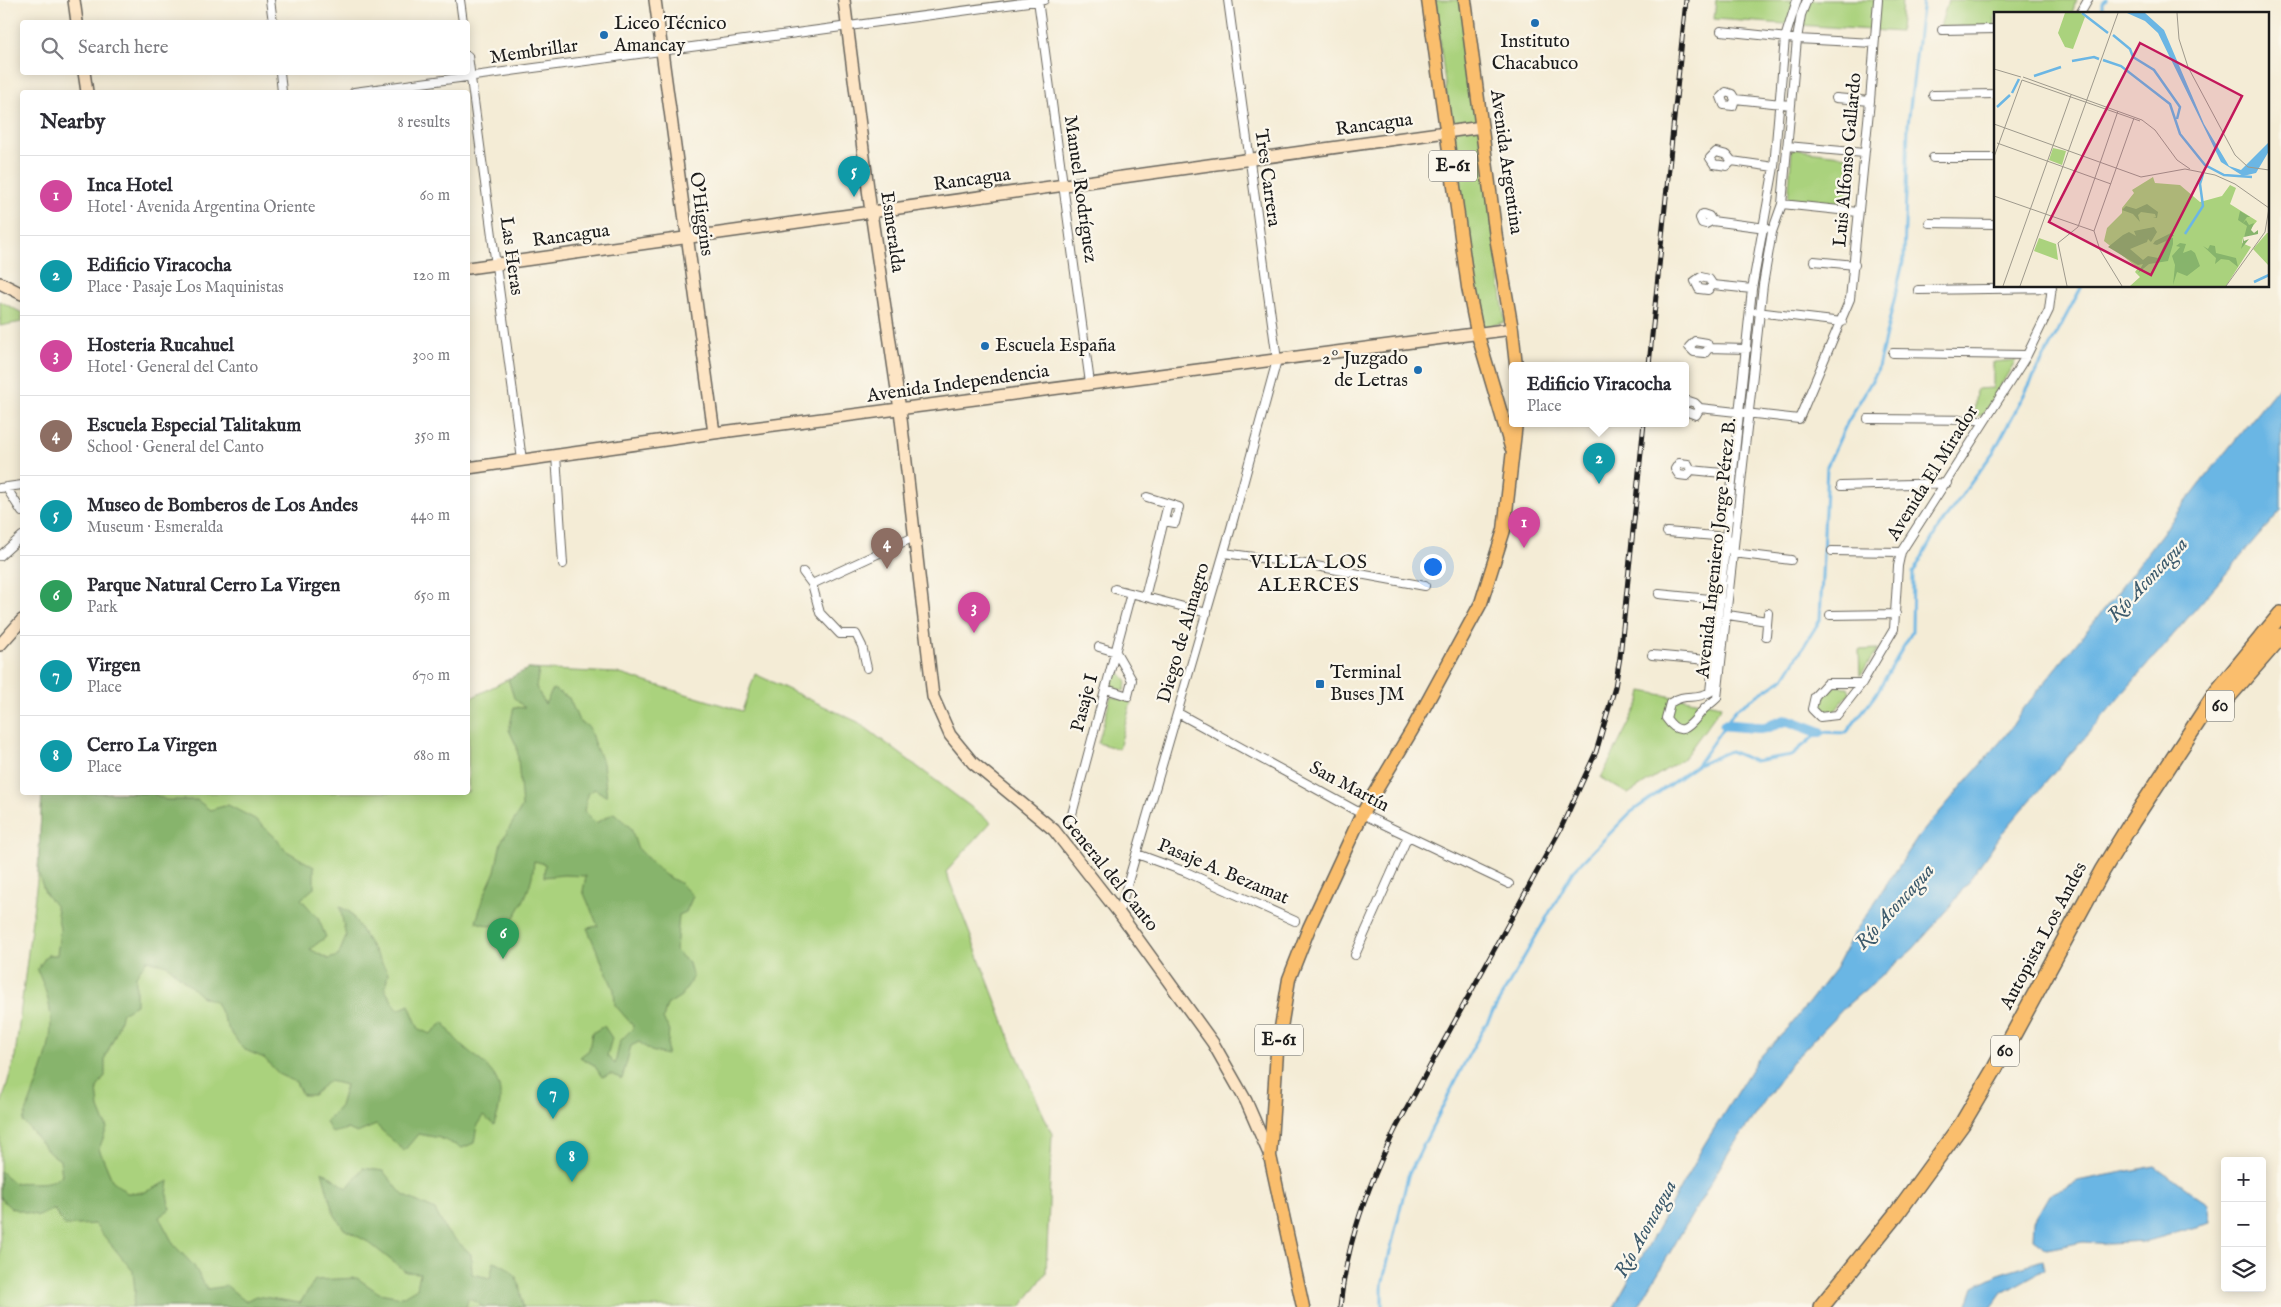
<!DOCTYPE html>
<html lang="en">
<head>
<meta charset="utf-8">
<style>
	body { margin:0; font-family:"IM FELL English",serif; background:#f2f2f3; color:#2b2b33 }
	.controls { position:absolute; right:15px; bottom:15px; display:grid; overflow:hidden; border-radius:5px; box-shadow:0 2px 12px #0003 }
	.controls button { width:45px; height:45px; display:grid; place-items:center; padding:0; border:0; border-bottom:1px solid #e1e1e2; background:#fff; color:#2b2b33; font:25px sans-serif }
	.you { position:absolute; left:1432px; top:566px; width:18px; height:18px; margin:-12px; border:4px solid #fff; border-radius:50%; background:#1a73e8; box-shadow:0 0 0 8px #1a73e833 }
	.badge { display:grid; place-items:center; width:32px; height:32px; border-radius:50%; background:#111827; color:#fff; font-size:16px; font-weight:700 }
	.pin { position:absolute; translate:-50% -41px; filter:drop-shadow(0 1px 2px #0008) }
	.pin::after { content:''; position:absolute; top:26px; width:18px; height:15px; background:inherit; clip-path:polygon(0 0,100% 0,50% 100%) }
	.popup { position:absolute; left:1509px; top:362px; width:180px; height:65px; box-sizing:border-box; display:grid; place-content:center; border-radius:5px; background:#fff; filter:drop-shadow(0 1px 4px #0005); font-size:16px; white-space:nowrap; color:#7c7c81 }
	.popup b { font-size:19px; color:#2b2b33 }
	.popup::after { content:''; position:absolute; left:50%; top:100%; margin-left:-10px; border:10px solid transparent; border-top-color:#fff }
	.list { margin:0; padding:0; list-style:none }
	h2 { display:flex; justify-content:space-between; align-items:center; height:65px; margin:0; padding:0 20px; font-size:21px }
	h2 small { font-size:16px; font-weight:400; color:#7c7c81 }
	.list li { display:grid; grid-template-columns:32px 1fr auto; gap:15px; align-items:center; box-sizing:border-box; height:80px; padding:0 20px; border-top:1px solid #e1e1e2 }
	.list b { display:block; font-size:19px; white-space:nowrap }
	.list p { margin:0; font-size:16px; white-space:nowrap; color:#7c7c81 }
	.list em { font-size:16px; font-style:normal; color:#7c7c81 }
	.icon { flex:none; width:28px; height:28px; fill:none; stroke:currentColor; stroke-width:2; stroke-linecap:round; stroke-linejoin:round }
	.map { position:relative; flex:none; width:2281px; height:1307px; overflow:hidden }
	.search { position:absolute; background:#fff; box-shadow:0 2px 12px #0003; left:20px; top:20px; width:450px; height:55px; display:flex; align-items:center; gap:12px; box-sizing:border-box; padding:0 18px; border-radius:5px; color:#7c7c81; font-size:19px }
	.panel { position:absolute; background:#fff; box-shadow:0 2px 12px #0003; left:20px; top:90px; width:450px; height:705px; border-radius:5px }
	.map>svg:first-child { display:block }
	.green { fill:#aad27d; stroke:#63774c }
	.forest { fill:#87b46c; stroke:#526844 }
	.water { fill:#6bb6e4; stroke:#446980 }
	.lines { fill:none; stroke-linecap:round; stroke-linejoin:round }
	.stream { stroke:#6bb6e4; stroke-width:3 }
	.canal { stroke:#6bb6e4; stroke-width:11 }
	.street-casing { stroke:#68655d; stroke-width:10 }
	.secondary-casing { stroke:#68655d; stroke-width:14 }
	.primary-casing { stroke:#68655d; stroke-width:15 }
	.highway-casing { stroke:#68655d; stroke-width:18 }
	.street { stroke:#fff; stroke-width:8 }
	.secondary { stroke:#fde5c5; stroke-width:11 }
	.primary { stroke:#fabe6d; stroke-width:12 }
	.highway { stroke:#fabe6d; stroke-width:15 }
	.rail-casing { stroke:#1c1c1c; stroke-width:5 }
	.rail { stroke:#fbf7ec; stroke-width:3; stroke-dasharray:9; stroke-linecap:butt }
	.poi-dot { fill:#1f6fb2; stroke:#fbf7ec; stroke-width:2 }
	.labels { text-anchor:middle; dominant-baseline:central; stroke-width:4.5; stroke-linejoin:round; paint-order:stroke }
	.shield { fill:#fbf7ec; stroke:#5f5e5a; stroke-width:1 }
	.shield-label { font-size:18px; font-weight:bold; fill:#1c1c1c }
	.poi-label { font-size:19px; fill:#1c1c1c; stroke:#fbf7ec; text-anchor:start }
	.street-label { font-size:19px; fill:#1c1c1c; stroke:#fbf7ec }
	.neighbourhood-label { font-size:20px; letter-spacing:1px; fill:#1c1c1c; stroke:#fbf7ec }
	.water-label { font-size:20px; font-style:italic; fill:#3c5a6c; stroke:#fbf7ec }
	.inset-river { fill:none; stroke:#6bb6e4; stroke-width:2.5 }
	.inset-road { fill:none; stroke:#9e998c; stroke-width:1 }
	.view { fill:#c2185b; fill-opacity:0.15; stroke:#c2185b; stroke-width:2.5 }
	.inset-edge { fill:none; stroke:#1c1c1c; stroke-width:2.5 }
</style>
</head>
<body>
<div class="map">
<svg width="2281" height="1307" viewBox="0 0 2281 1307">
	<rect width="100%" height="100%" fill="#fbf7ec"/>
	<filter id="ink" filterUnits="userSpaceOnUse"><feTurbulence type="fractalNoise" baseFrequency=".02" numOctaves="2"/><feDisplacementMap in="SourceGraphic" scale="10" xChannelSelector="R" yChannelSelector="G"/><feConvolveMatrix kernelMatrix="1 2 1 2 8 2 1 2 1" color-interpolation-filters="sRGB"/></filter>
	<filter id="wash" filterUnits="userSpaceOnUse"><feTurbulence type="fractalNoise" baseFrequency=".0096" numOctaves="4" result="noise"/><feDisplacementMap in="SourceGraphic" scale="20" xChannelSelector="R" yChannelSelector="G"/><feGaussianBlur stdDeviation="1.12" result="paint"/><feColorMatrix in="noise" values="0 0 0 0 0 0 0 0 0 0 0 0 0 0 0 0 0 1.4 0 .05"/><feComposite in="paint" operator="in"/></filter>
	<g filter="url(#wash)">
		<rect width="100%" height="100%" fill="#f4ecd6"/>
		<path class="green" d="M1435,0H1464L1505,322L1478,329L1469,283Z
			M1716,0H1902L1900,32L1714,19Z
			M1948,0H2076L2072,14H1995V26L1940,27Z
			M1792,149L1856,157L1851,205L1788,200Z
			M0,301L22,313V322L0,326Z
			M2016,360L1983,415L1974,416L1976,389L1993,388V362Z
			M1878,649L1860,676L1859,650Z
			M1115,667L1127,681L1124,691L1109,687Z
			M528,669L617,673L742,711L755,674L858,722L991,822L946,872L1013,1046L1052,1134L1046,1273L1021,1307H0V1109L15,1056L38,872L42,793L468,792V697L471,698Z
			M1831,686L1848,687L1850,692L1835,711L1826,713L1817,707Z
			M1642,691L1722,706L1684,758L1628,794L1601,778L1640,701Z
			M1111,696L1131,702L1119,749L1098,743Z"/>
		<path class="forest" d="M528,669L539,670L536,687L545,704L553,689L569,698L579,721L589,727L595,746L603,763L607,797L595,789L588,793L584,811L596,823L614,813L631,828L637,847L652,863L665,875L680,883L693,896L686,912L679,915L676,951L689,963L693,978L681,996L667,1005L663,1019L669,1029L667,1055L651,1051L639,1042L631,1046L622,1079L611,1074L602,1077L594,1065L580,1057L589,1050L592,1033L604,1026L612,1038L607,1056L615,1064L620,1041L634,1027L615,1005L614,990L587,928L598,926L583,891L586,876L564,875L544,877L545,864L534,861C533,884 523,906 509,924L490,926L476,922L484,896L495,871L501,842L522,807L517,747L509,730L514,707L525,708L514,698L508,679Z
			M42,793H152L166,800H197L210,810L228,805L255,819L275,837L285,850L314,867V888L301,899L318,918L326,937L310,949L328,959L338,956L346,937L340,907L350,912L388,973L385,990L398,1010L409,1005L419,1029L430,1034L444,1022C466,1065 518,1062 494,1125L483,1116L477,1125L474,1143L462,1148L440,1138L418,1134L404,1151L376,1125L357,1133L348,1129L332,1133L326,1122L340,1106L346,1085L329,1081L313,1095H302L296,1082L280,1075L264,1058L243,1049L228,1028L216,1002L201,996L167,965L147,960L136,976V1005L122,1013L116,1033L105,1058V1076L97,1088L99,1108L107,1128L99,1149L112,1180L127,1193L145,1192L169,1181L167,1195L170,1209L159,1217L174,1245L194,1266L207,1289L227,1286L245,1301L257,1296L300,1303L315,1280L357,1278L379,1293L402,1297L417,1288L420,1273L406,1272L368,1242L344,1229L333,1212L322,1171L347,1188L363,1168L383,1171L403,1195L435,1210L447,1232L471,1254L472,1274L490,1278L494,1261C519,1271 519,1281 523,1307H483L469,1297L466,1307H132L135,1292L133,1271L94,1224L64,1226L54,1209L39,1216L11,1208L0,1198V1171L14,1183C34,1181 44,1187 62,1176L60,1160C42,1149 38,1136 23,1122C42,1063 67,1032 37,970L47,955H57L60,929L56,907L45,893L38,872Z"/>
		<path class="water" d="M2281,384V510L2003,832L1951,906L1913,949L1846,1006L1792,1062L1730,1150L1638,1307H1614L1704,1145L1757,1060L1791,1025L1835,969L1853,935L1919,836L2006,735L2024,708L2110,602L2205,477Z
			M2155,1166L2208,1204L2211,1223L2144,1242L2109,1244L2083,1242L2047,1249L2033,1239L2034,1221L2049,1195L2077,1181Z
			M2043,1260L2045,1269L2002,1293L1992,1307H1967L1974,1286L2001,1273Z"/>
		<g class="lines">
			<path class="stream" d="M2102,14V3L2106,0
				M1698,765L1730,751L1754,761L1792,755L1819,732L1846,733L1876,694L1912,632L1913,573L1937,530L1994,451L2082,286
				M1382,1307V1285L1408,1176L1468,1056L1573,871L1630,813L1697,765L1736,709L1784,678L1820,620L1827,466L1847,423L1877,372L1904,258L1908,124L1923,0"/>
			<path class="canal" d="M1725,725L1764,728L1787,720L1819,732"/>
		</g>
	</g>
	<g filter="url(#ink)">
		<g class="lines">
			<defs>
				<path id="street" d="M270,0L273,22
					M460,0L463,22
					M1038,0L1090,383
					M1797,0L1785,38L1774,167L1752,289L1710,692C1694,701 1686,692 1670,703L1666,718C1683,743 1693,720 1705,708C1709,705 1713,702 1717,698L1763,285L1772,232L1782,204L1797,39L1801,15L1807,0
					M2080,14L2088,0
					M1942,30L1995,29
					M1721,31L1797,39L1874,43
					M468,56L522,460
					M280,72L282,92
					M354,92L1044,0
					M1933,95L1995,94
					M1836,98L1870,101
					M1735,99L1733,106L1724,105L1721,97L1726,92L1732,94L1735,99L1791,105
					M1787,146L1864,153
					M1933,158H1995
					M1732,161L1727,166L1714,164L1710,158L1716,152L1727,155L1732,161L1774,167
					M1782,204L1858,212
					M1712,221L1706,224L1702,223L1700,218L1703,214L1709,216L1712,221L1766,228
					M1929,223L1995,224
					M1814,261L1855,265
					M1713,285L1708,290L1699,289L1695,281L1701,277L1709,279L1713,285L1752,289
					M1918,290L2052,288
					M1757,312L1842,322
					M1709,348L1705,353L1694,352L1689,347L1695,341L1707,343L1709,348L1747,349
					M1893,353L2027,355
					M1685,404L1689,401L1695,403L1700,408L1799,419L1850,299L1870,101L1878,0
					M1685,411L1696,415L1700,408
					M1868,419L1985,420
					M556,455L563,564
					M1691,470L1687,476L1679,475L1675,469L1679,463L1688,464L1691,470L1733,474
					M1841,486L1947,483
					M6,487L22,512
					M0,488L22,485
					M1147,497L1179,507L1175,523L1164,521
					M1667,532L1727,537L1733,553L1791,560
					M1832,551L1901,552
					M1224,553L1305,564L1425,586
					M0,556L22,536
					M803,572L812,584
					M1115,589L1207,613
					M1659,594L1720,600
					M1145,597L1168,504
					M1728,615L1767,621
					M1830,615L1896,614
					M1766,636L1768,613
					M1099,647L1116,652L1132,680L1128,696L1106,689
					M1652,655L1718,661
					M867,668L862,646L856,634H840L820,613L812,584L914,537
					M1862,683H1827L1815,696L1812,709L1820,717L1837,715L1862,683L1894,629L1898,566L1901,552L2027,355L2049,310L2052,286
					M1178,713L1362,814L1509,884
					M1071,818L1131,593
					M1137,854L1186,872L1295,921
					M1119,913L1231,528L1277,360L1228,0
					M1355,955L1408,836"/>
				<path id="secondary" d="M74,0L77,22
					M655,0L714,433
					M844,0L871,212L900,410L933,697L950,735L973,763L1054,830L1119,913L1213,1043L1246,1101L1270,1156
					M84,72L87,92
					M468,268L1482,127
					M0,283L22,294
					M468,468L714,433L1512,329
					M0,645L22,620"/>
				<path id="primary" d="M1428,0L1468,287L1477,332L1511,447
					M1465,0L1496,237L1512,329L1516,365
					M1303,1307L1270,1156L1277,1052L1289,979L1309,928L1362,814L1412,730L1481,603L1504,530L1516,423"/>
				<path id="highway" d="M2212,715L2281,636
					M1821,1307L1897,1213L1962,1124L1995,1068L2102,871L2132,822L2217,692L2281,614"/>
			</defs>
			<use href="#street" class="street-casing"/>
			<use href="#secondary" class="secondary-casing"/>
			<use href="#primary" class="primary-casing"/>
			<use href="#highway" class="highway-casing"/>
			<use href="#street" class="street"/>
			<use href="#secondary" class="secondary"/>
			<use href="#primary" class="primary"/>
			<use href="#highway" class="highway"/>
			<defs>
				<path id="rail" d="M1649,365L1686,0
					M1340,1307C1347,1241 1367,1188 1396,1128L1561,828L1596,752L1615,687L1620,657L1644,423"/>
			</defs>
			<use href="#rail" class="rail-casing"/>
			<use href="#rail" class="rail"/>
		</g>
	</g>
	<g class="poi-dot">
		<circle cx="1535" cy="23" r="5"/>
		<circle cx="604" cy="35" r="5"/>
		<circle cx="985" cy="346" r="5"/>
		<circle cx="1418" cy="370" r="5"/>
		<rect x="1315" y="679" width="10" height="10" rx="2.5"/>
	</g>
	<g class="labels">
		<g class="shield">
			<rect x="1429" y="150.5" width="48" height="31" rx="4"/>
			<rect x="2206" y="690.5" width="28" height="31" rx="4"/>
			<rect x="1255" y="1024.5" width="48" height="31" rx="4"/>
			<rect x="1991" y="1035.5" width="28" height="31" rx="4"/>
		</g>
		<g class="shield-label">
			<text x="1453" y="166">E-61</text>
			<text x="2220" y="706">60</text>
			<text x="1279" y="1040">E-61</text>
			<text x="2005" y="1051">60</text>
		</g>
		<g class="poi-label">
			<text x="614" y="24">Liceo Técnico<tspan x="614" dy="22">Amancay</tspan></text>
			<text x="1535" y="42" text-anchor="middle">Instituto<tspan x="1535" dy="22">Chacabuco</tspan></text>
			<text x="995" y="346">Escuela España</text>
			<text x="1408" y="359" text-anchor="end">2º Juzgado<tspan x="1408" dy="22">de Letras</tspan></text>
			<text x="1330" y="673">Terminal<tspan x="1330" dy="22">Buses JM</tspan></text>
		</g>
		<g class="street-label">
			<text transform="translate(534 52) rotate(-8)">Membrillar</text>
			<text transform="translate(1374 125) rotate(-8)">Rancagua</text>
			<text transform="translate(1848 160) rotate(-85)">Luis Alfonso Gallardo</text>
			<text transform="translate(1506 162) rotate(82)">Avenida Argentina</text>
			<text transform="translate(1267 178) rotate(82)">Tres Carrera</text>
			<text transform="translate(972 180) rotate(-8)">Rancagua</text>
			<text transform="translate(1080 189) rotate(82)">Manuel Rodríguez</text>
			<text transform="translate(701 214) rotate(82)">O'Higgins</text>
			<text transform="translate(892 232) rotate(82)">Esmeralda</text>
			<text transform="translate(571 236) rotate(-8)">Rancagua</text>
			<text transform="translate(511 256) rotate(82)">Las Heras</text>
			<text transform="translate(958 384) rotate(-8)">Avenida Independencia</text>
			<text transform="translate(1933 473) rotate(-58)">Avenida El Mirador</text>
			<text transform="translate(1717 548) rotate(-84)">Avenida Ingeniero Jorge Pérez B.</text>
			<text transform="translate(1184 633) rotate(-74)">Diego de Almagro</text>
			<text transform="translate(1085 703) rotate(-75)">Pasaje I</text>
			<text transform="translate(1349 787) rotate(28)">San Martín</text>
			<text transform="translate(1223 872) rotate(23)">Pasaje A. Bezamat</text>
			<text transform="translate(1109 873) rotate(51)">General del Canto</text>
			<text transform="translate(2044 936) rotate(-62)">Autopista Los Andes</text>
		</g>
		<g class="neighbourhood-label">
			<text x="1309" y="562">VILLA LOS<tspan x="1309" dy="23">ALERCES</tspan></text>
		</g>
		<g class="water-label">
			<text transform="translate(2148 580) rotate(-47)">Río Aconcagua</text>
			<text transform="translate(1895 907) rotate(-48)">Río Aconcagua</text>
			<text transform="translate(1646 1229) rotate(-61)">Río Aconcagua</text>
		</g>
	</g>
	<g transform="translate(1994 12)">
		<rect width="275" height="275" fill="#f4ecd6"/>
		<path d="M71,1H87L91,5L79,37L71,35L64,21ZM59,136L72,139L68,153L55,148ZM159,165L161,171L186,173L206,190L228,184L236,173L242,176L236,192L263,209L249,226L248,231L257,235L232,274H136L146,265L141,260L144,256L110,229L113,216L128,201V196L140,181L138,178ZM273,221H275V254L259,237ZM45,226L62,232L64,248L40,239Z" fill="#aad27d"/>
		<path d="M153,192L164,200L163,206L159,205H162L161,202L147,200L144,203L146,210L139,202L128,198L132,194L142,197ZM246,199L256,205H253L249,211L252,208L255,213L260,211L257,218L260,221L264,218V222L250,225V229L255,227L247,237L253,214L244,208ZM160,215L163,220L157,230L154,227L153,230L136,237L149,248L154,244L164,246L172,229L163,233L159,232L161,229L177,221L180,224L175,225L179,226V232L174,249L155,252L144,261L149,252L144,253L114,235L129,223L135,220L142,224L140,219ZM186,231L192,232L189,241L197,238L201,241L206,254L193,264L183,260L179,273L181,253L178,244L186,235L182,234ZM216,233L221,234L222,241L242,246L244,255L235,248L227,247L221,252L222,246L209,234L214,237Z" fill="#87b46c"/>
		<path d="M133,1H151L170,18L210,112L235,154L247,158L275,130V139L262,161L249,164L227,150L164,21L151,9Z" fill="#6bb6e4"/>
		<path class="inset-river" d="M88,1L114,21M119,23L136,37L139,45L160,58L186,95L183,107M109,48L127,54L176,92L186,122L211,153L230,163L258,165M78,49L100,45L105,47M40,64L67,55M18,81L25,67M3,95L16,83M191,222L209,194L206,172L209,162M260,270L275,263"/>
		<path class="inset-road" d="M183,1L185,27L194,55L241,143L254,155L275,158M0,57L27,65M29,65L148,108L161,118L183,148L196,157M28,68L146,109M0,112L147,165L191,157L221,163L241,172L275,196M3,131L117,172M0,145L28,68M0,184L100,219M100,219L140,106M100,219L106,238L128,274M9,274L77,83M26,274L124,1M73,274L64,231L84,215L124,99M232,274L271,220L275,196"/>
		<path class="view" d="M146,31L248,84L157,263L55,210Z"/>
		<rect width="275" height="275" class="inset-edge"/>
	</g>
</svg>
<div class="controls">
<button>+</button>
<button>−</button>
<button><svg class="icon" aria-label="layers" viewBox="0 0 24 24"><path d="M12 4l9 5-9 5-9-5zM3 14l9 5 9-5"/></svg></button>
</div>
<div class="you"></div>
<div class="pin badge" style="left:1524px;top:548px;background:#d1479c">1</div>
<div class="pin badge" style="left:1599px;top:484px;background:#0f9aa8">2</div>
<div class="popup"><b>Edificio Viracocha</b>Place</div>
<div class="pin badge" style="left:974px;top:633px;background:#d1479c">3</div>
<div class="pin badge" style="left:887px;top:569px;background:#8d6e63">4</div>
<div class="pin badge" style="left:854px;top:197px;background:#0f9aa8">5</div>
<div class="pin badge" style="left:503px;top:959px;background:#2e9e5b">6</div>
<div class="pin badge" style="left:553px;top:1119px;background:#0f9aa8">7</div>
<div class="pin badge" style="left:572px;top:1182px;background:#0f9aa8">8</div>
<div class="search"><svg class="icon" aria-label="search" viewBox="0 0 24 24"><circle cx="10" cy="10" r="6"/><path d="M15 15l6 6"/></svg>Search here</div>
<section class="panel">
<h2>Nearby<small>8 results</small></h2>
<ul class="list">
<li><span class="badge" style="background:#d1479c">1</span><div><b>Inca Hotel</b><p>Hotel · Avenida Argentina Oriente</p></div><em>60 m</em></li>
<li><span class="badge" style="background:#0f9aa8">2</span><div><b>Edificio Viracocha</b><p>Place · Pasaje Los Maquinistas</p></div><em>120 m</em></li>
<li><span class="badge" style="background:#d1479c">3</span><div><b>Hosteria Rucahuel</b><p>Hotel · General del Canto</p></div><em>300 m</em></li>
<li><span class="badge" style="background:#8d6e63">4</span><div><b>Escuela Especial Talitakum</b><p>School · General del Canto</p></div><em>350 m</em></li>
<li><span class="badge" style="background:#0f9aa8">5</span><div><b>Museo de Bomberos de Los Andes</b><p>Museum · Esmeralda</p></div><em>440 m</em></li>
<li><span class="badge" style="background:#2e9e5b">6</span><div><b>Parque Natural Cerro La Virgen</b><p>Park</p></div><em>650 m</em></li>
<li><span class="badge" style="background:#0f9aa8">7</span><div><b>Virgen</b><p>Place</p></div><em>670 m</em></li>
<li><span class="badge" style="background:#0f9aa8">8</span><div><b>Cerro La Virgen</b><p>Place</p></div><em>680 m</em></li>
</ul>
</section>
</div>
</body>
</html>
